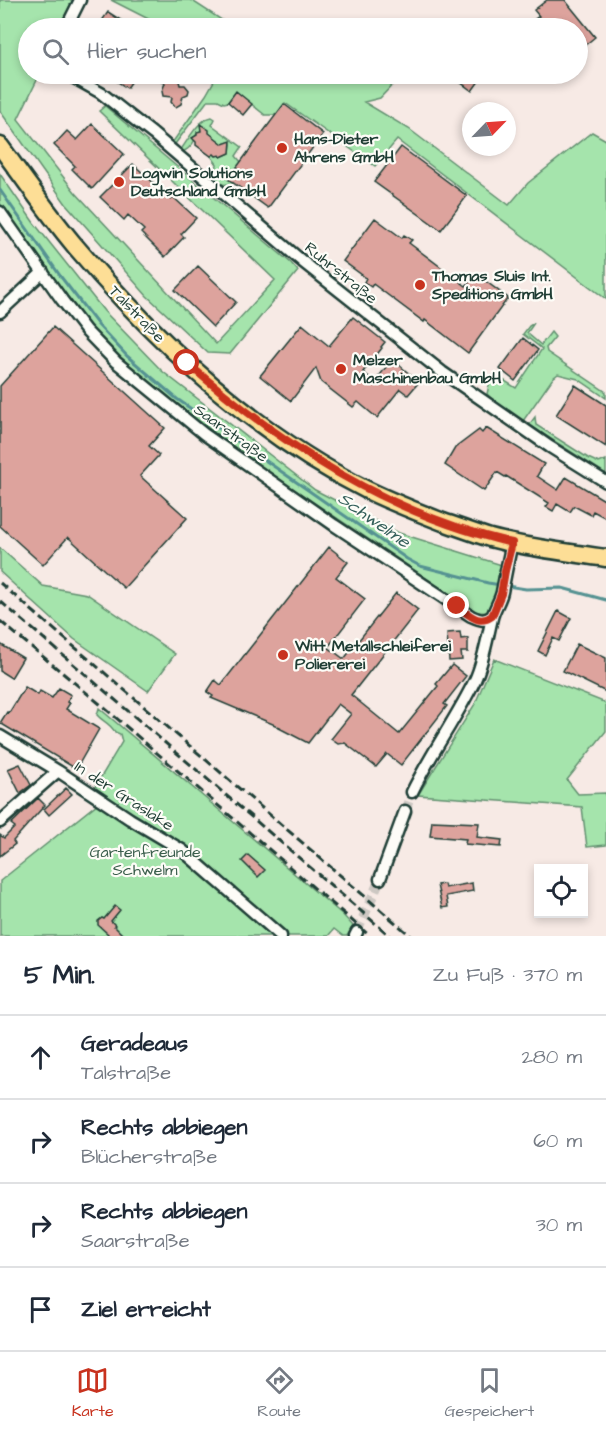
<!DOCTYPE html>
<html lang="de">
<head>
<meta charset="utf-8">
<style>
	body { margin:0; font-family:"Architects Daughter",sans-serif; background:#f6f6f7; color:#1f2937 }
	.controls { position:absolute; right:18px; bottom:18px; display:grid; overflow:hidden; border-radius:0px; box-shadow:0 3px 9px #0003 }
	.controls button { width:54px; height:54px; display:grid; place-items:center; padding:0; border:0; border-bottom:2px solid #e0e1e3; background:#fff; color:#1f2937; font:30px sans-serif }
	.compass { position:absolute; left:462px; top:102px; width:54px; height:54px; border-radius:50%; background:#fff; box-shadow:0 3px 9px #0003; rotate:65deg }
	.stop { position:absolute; width:18px; height:18px; margin:-14px; border:4px solid #c8321e; border-radius:50%; background:#fff }
	.stop.end { background:#c8321e; border-color:#fff; box-shadow:0 2px 6px #0008 }
	.list { margin:0; padding:0; list-style:none }
	h2 { display:flex; justify-content:space-between; align-items:center; height:78px; margin:0; padding:0 24px; font-size:26px }
	h2 small { font-size:20px; font-weight:400; color:#747a83 }
	.list li { display:grid; grid-template-columns:39px 1fr auto; gap:18px; align-items:center; box-sizing:border-box; height:84px; padding:0 24px; border-top:2px solid #e0e1e3 }
	.list b { display:block; font-size:22px; white-space:nowrap }
	.list p { margin:0; font-size:20px; white-space:nowrap; color:#747a83 }
	.list em { font-size:20px; font-style:normal; color:#747a83 }
	.icon { flex:none; width:33px; height:33px; fill:none; stroke:currentColor; stroke-width:2; stroke-linecap:round; stroke-linejoin:round }
	.map { position:relative; flex:none; width:606px; height:936px; overflow:hidden }
	.search { position:absolute; background:#fff; box-shadow:0 3px 9px #0003; left:18px; right:18px; top:18px; height:66px; display:flex; align-items:center; gap:15px; box-sizing:border-box; padding:0 21px; border-radius:33px; color:#747a83; font-size:22px }
	.sheet { height:414px; background:#fff }
	nav { display:flex; justify-content:space-around; align-items:center; box-sizing:border-box; height:84px; border-top:2px solid #e0e1e3; background:#fff; font-size:16px; color:#747a83 }
	nav a { display:grid; justify-items:center; gap:3px }
	nav .on { color:#c8321e }
	.map>svg:first-child { display:block }
	.green { fill:#a5e4ac; stroke:#629070; stroke-width:1.5 }
	.lines { fill:none; stroke-linecap:round; stroke-linejoin:round }
	.stream { stroke:#549292; stroke-width:3 }
	.building { fill:#dda39d; stroke:#1f3d34; stroke-width:1.5 }
	.street-tunnel { stroke:#ccc7c2; stroke-width:10; stroke-dasharray:10 5; stroke-linecap:butt }
	.street-casing { stroke:#1f3d34; stroke-width:15 }
	.primary-casing { stroke:#1f3d34; stroke-width:21 }
	.street { stroke:#fdfcf7; stroke-width:10 }
	.primary { stroke:#fdde96; stroke-width:16 }
	.rail { stroke:#1f3d34; stroke-width:3; stroke-dasharray:9 4.5; stroke-linecap:butt }
	.route { stroke:#c8321e; stroke-width:8 }
	.poi-dot { fill:#c8321e; stroke:#fdfcf7; stroke-width:2 }
	.labels { text-anchor:middle; dominant-baseline:central; stroke-width:4.5; stroke-linejoin:round; paint-order:stroke }
	.poi-label { font-size:16px; font-weight:bold; fill:#1f3d34; stroke:#fdfcf7; text-anchor:start }
	.street-label { font-size:16px; fill:#1f3d34; stroke:#fdfcf7 }
	.park-label { font-size:16px; fill:#3a5e4c; stroke:#fdfcf7 }
	.water-label { font-size:18px; font-style:italic; fill:#35605b; stroke:#fdfcf7 }
</style>
</head>
<body>
<div class="map">
<svg width="606" height="936" viewBox="0 0 606 936">
	<rect width="100%" height="100%" fill="#f7eae5"/>
	<filter id="ink" filterUnits="userSpaceOnUse"><feTurbulence type="fractalNoise" baseFrequency=".0167" numOctaves="2"/><feDisplacementMap in="SourceGraphic" scale="12" xChannelSelector="R" yChannelSelector="G"/><feConvolveMatrix kernelMatrix="1 2 1 2 8 2 1 2 1" color-interpolation-filters="sRGB"/></filter>
	<g filter="url(#ink)">
		<path class="green" d="M0,0H81L64,28H28V74H40L18,119L75,192L216,344L275,280L99,111L105,106L291,263L298,271L230,354L208,353L147,296L66,204L0,111Z
			M111,0H191L234,28H166Z
			M218,74H403L380,98L364,102L409,129L509,205L528,183L592,132L606,140V299L397,140L375,166L285,103L276,115H265L236,92L228,102L224,103L218,100H208L175,144L172,143L206,95Z
			M212,117L215,119L212,125L242,147L236,156L241,162L234,183C225,185 222,186 215,180L217,164L211,156L214,154L216,156L220,155L221,157L230,153L231,144L229,142L223,144L201,127V131L197,132C196,141 190,148 183,152L182,148C190,137 198,120 212,117Z
			M0,174L34,223L104,311L162,371L315,490L399,533L505,566L497,613L477,612L255,463L144,380L91,328L0,204Z
			M534,323L527,333L541,345L551,332L555,337L546,348L547,352L606,392V398L578,379L558,374L553,378L523,421L494,401L487,394L491,376H497L516,388L542,349L523,334L529,326Z
			M535,417L536,425L588,458L599,463L606,460V474L529,425Z
			M0,548L43,586L87,594L175,654L148,691L74,639L0,572Z
			M494,659L606,703V731L567,780L578,794L606,793V845L587,847L582,807L418,795L475,704Z
			M99,708L343,915L353,926L347,936H343L334,929L328,936H0V881L103,799L92,792L122,742L120,734L115,732C109,722 103,722 97,715Z"/>
		<g class="lines">
			<path class="stream" d="M0,190L61,277L98,325L127,356L177,399L407,559L420,566L488,583L526,589L562,588L606,600"/>
		</g>
		<path class="building" d="M547,0H565L595,37L578,51V28H542L535,19L539,16L534,10Z
			M108,12L133,28H97Z
			M106,74H137L127,88Z
			M151,74H170L178,77L180,85H185L189,90L188,94L183,96L181,104L176,107L174,106L171,102L172,97L163,96L162,91L165,83Z
			M466,74H477L482,77L472,91L460,82Z
			M236,91L252,104L243,115L228,102Z
			M284,104L323,134L268,208L228,179Z
			M92,124L124,154L92,189L72,169L75,166L54,145L67,131L77,140Z
			M200,124L209,130V133L223,144L231,141L230,153L221,157L220,155L216,156L214,154L211,156L196,145V142L192,138L197,135V132L201,131Z
			M401,147L467,196L441,230L374,182Z
			M133,164L171,199L173,197L196,218L181,234L184,237L165,257L141,233L144,230L128,215L124,220L100,197Z
			M375,218L402,238L404,235L412,240L409,243L466,286L476,274L508,298L468,353L425,320L424,322L373,284L371,287L364,282L366,278L343,261Z
			M198,266L236,302L213,327L175,290Z
			M353,317L385,342L381,347L382,348L363,372L375,382L392,359L419,382L408,395L400,389L377,418L358,402L353,407L321,382L316,368L291,401L260,376L302,324L329,346Z
			M53,327L165,428L149,446L159,455L140,476L187,518L124,588L68,537L43,565L0,526V386Z
			M523,338L538,350L515,381L500,369Z
			M575,385L606,405V447L556,415Z
			M486,428L544,464L537,476L558,490L566,477L606,501V518L593,511L591,515L574,506L570,512L557,504L553,511L546,507L549,503L506,476L505,477L497,472L484,491L445,465L455,448L479,430L482,433Z
			M329,547L348,562L336,577L365,599L328,647L344,659L396,593L418,610L351,695L399,734L438,686L436,684L452,665L466,676L444,704L447,706L401,765L387,754L376,767L345,743L338,744L331,739L351,714L338,704L308,743L279,728L280,727L211,698L213,696L207,692L215,680L221,685Z
			M558,611L571,618L559,641L553,638L545,655L538,651Z
			M460,632L461,639L468,638V652H461L462,660L449,661L447,633Z
			M0,644L23,658L11,678L0,671Z
			M577,644L606,658V692L563,671Z
			M25,687L38,695L40,691L52,698L59,688L71,695L67,702L70,703L66,709L99,729L79,764L76,762L73,767L0,723L7,712L9,713Z
			M20,764L31,785L20,793L8,769Z
			M66,788L72,794L49,815L44,809Z
			M38,798L45,805L13,841L15,844L0,856V835L4,838L15,827L11,824Z
			M432,821L479,823L477,837L502,840L501,847L465,844L466,839L430,836Z
			M248,855L265,870L258,877L242,861Z
			M472,883L473,891L446,896L448,907L442,908L437,885L444,884L445,888Z
			M115,906L120,910L111,921L115,925L114,926L124,936H107L108,934L98,925V921L102,918L104,919Z"/>
		<g class="lines">
			<path class="street-tunnel" d="M405,811L412,792
				M357,932L380,879"/>
			<defs>
				<path id="street" d="M66,28L80,0
					M67,74L101,93L153,134L303,262L442,372L550,447L606,482
					M0,212L62,300L86,331L116,362L204,434L334,525L471,616C480,620 484,622 492,616
					M0,312L43,272
					M0,736L58,771L130,819L182,850L281,936
					M412,792C431,753 456,719 475,680C484,660 487,639 492,618C494,609 500,601 502,592C505,576 508,560 512,543
					M0,822L58,771
					M380,879L405,811
					M355,936L357,932"/>
				<path id="primary" d="M0,146C25,180 49,215 76,247C156,341 256,435 367,490C392,502 417,512 443,522C458,527 474,533 490,538C528,548 567,552 606,558"/>
			</defs>
			<use href="#street" class="street-casing"/>
			<use href="#primary" class="primary-casing"/>
			<use href="#street" class="street"/>
			<use href="#primary" class="primary"/>
			<path class="rail" d="M0,583L411,936
				M0,601L390,936
				M0,621L100,704L370,936"/>
		</g>
	</g>
	<g class="lines" filter="url(#ink)">
		<path class="route" d="M187,363C284,447 386,513 512,543L505,571L501,594L492,616C478,626 469,614 457,606"/>
	</g>
	<g class="poi-dot">
		<circle cx="282" cy="148" r="6"/>
		<circle cx="119" cy="182" r="6"/>
		<circle cx="420" cy="285" r="6"/>
		<circle cx="341" cy="369" r="6"/>
		<circle cx="283" cy="655" r="6"/>
	</g>
	<g class="labels">
		<g class="poi-label">
			<text x="294" y="139">Hans-Dieter<tspan x="294" dy="18">Ahrens GmbH</tspan></text>
			<text x="131" y="173">Logwin Solutions<tspan x="131" dy="18">Deutschland GmbH</tspan></text>
			<text x="432" y="276">Thomas Sluis Int.<tspan x="432" dy="18">Speditions GmbH</tspan></text>
			<text x="353" y="360">Melzer<tspan x="353" dy="18">Maschinenbau GmbH</tspan></text>
			<text x="295" y="646">Witt Metallschleiferei<tspan x="295" dy="18">Poliererei</tspan></text>
		</g>
		<g class="street-label">
			<text transform="translate(341 273) rotate(39)">Ruhrstraße</text>
			<text transform="translate(137 314) rotate(46)">Talstraße</text>
			<text transform="translate(231 433) rotate(36)">Saarstraße</text>
			<text transform="translate(124 796) rotate(33)">In der Graslake</text>
		</g>
		<g class="park-label">
			<text x="145" y="852">Gartenfreunde<tspan x="145" dy="18">Schwelm</tspan></text>
		</g>
		<g class="water-label">
			<text transform="translate(374 520) rotate(35)">Schwelme</text>
		</g>
	</g>
</svg>
<div class="controls">
<button><svg class="icon" aria-label="locate" viewBox="0 0 24 24"><circle cx="12" cy="12" r="6"/><path d="M12 2v4M12 18v4M2 12h4M18 12h4"/></svg></button>
</div>
<svg class="compass" viewBox="-18 -18 36 36"><path d="M0-13l5 13h-10z" fill="#e53935"/><path d="M0 13l5-13h-10z" fill="#747a83"/></svg>
<div class="stop" style="left:187px;top:363px"></div>
<div class="stop end" style="left:457px;top:606px"></div>
<div class="search"><svg class="icon" aria-label="search" viewBox="0 0 24 24"><circle cx="10" cy="10" r="6"/><path d="M15 15l6 6"/></svg>Hier suchen</div>
</div>
<section class="sheet">
<h2>5 Min.<small>Zu Fuß · 370 m</small></h2>
<ul class="list">
<li><svg class="icon" aria-label="ahead" viewBox="0 0 24 24"><path d="M12 20V5M6 11l6-6 6 6"/></svg><div><b>Geradeaus</b><p>Talstraße</p></div><em>280 m</em></li>
<li><svg class="icon" aria-label="right" viewBox="0 0 24 24"><path d="M7 20v-9h11M14 6l5 5-5 5"/></svg><div><b>Rechts abbiegen</b><p>Blücherstraße</p></div><em>60 m</em></li>
<li><svg class="icon" aria-label="right" viewBox="0 0 24 24"><path d="M7 20v-9h11M14 6l5 5-5 5"/></svg><div><b>Rechts abbiegen</b><p>Saarstraße</p></div><em>30 m</em></li>
<li><svg class="icon" aria-label="arrive" viewBox="0 0 24 24"><path d="M6 21V4h12l-3 4 3 4H6"/></svg><div><b>Ziel erreicht</b></div></li>
</ul>
</section>
<nav>
<a class="on"><svg class="icon" aria-label="map" viewBox="0 0 24 24"><path d="M3 6l6-2 6 2 6-2v14l-6 2-6-2-6 2zM9 4v14M15 6v14"/></svg>Karte</a>
<a><svg class="icon" aria-label="directions" viewBox="0 0 24 24"><path d="M12 3l9 9-9 9-9-9zM9 14v-3h6M13 9l2 2-2 2"/></svg>Route</a>
<a><svg class="icon" aria-label="saved" viewBox="0 0 24 24"><path d="M7 4h10v16l-5-4-5 4z"/></svg>Gespeichert</a>
</nav>
</body>
</html>
